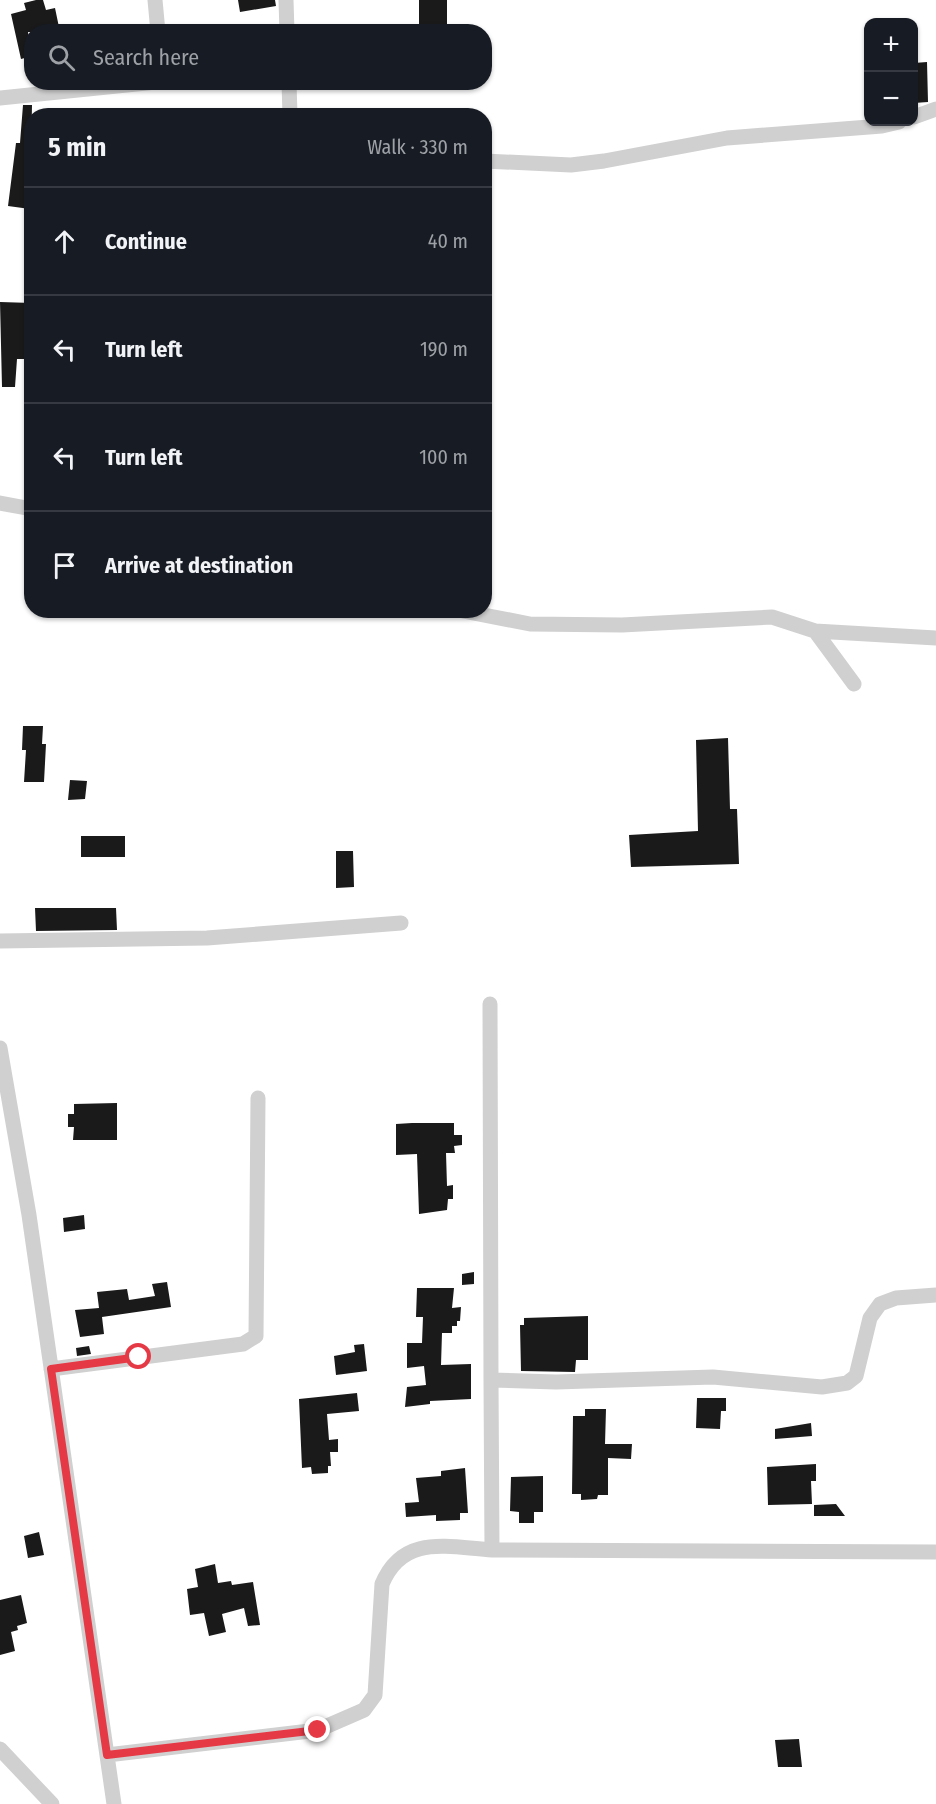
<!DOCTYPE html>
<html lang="en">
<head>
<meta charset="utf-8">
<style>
	body { margin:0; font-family:"Fira Sans Condensed",sans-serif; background:#20242c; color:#f1f3f6 }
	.controls { position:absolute; right:18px; top:18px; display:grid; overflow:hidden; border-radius:12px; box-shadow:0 2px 4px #0004 }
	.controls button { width:54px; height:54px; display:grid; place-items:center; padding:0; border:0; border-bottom:2px solid #363941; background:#171b24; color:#f1f3f6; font:30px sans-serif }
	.stop { position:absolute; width:18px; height:18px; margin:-14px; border:4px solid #e63946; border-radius:50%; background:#fff }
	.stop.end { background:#e63946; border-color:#fff; box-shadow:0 2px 6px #0008 }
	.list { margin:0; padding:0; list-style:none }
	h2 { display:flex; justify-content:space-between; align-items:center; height:78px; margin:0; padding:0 24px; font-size:26px }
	h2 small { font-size:20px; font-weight:400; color:#9ea1a6 }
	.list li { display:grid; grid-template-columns:39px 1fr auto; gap:18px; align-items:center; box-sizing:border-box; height:108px; padding:0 24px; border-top:2px solid #363941 }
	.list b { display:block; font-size:22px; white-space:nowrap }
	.list em { font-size:20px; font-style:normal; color:#9ea1a6 }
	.icon { flex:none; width:33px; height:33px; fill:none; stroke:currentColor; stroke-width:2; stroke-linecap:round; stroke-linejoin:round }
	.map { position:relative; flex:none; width:936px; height:1804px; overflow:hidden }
	.search { position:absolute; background:#171b24; box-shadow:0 2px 4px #0004; left:24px; top:24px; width:468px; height:66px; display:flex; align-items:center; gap:15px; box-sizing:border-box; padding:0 21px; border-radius:24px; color:#9ea1a6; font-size:22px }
	.panel { position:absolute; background:#171b24; box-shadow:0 2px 4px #0004; left:24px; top:108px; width:468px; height:510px; border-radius:24px }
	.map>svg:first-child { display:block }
	.building { fill:#1a1a1a }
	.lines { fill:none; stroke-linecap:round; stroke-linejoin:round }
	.street { stroke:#d0d0d0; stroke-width:15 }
	.route { stroke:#e63946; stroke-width:8 }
</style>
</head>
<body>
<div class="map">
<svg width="936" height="1804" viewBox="0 0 936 1804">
	<rect width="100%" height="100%" fill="#fff"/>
	<path class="building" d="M36,0H43L46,10L55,8L60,32H28L32,56L21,59L11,14L26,10L24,3Z
		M238,0H275L276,6L240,12Z
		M419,0H447V26L419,25Z
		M927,62L928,102L914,103V63Z
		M23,105H32L30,209L8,206L16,143H20Z
		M0,302L32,303V359H17L15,387H2Z
		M23,726H43L42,744H46L44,782H24L26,750H22Z
		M728,738L730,809H737L739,864L631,867L629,835L698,831L696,740Z
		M70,780L87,781L85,799L68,800Z
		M81,836H125V857H81Z
		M336,851H353L354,887L336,888Z
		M35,908H116L117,930L36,931Z
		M117,1103V1140H73L74,1127H68V1114H74V1104Z
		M412,1123H454V1135H462V1145L454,1146L455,1153H446L447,1186L453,1185V1199H448L447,1210L419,1214L417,1154L396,1155V1124Z
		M84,1215L85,1229L64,1232L63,1218Z
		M474,1272V1284L462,1285V1274Z
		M167,1282L171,1307L102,1317L104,1334L80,1337L75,1310L99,1308L97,1292L127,1289L129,1300L155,1296L152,1284Z
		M417,1288H454L452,1308L461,1307L460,1321H457V1326H452V1333H442L441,1365L471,1364V1399L430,1401V1404L405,1407L407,1387L426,1385L424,1366L407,1368V1343H422L423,1317H416Z
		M588,1316V1360H576L575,1372L521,1371L520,1325H524V1318Z
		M364,1344L367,1371L336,1375L334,1356L355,1352L354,1345Z
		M89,1346L91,1354L77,1356L76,1348Z
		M357,1393L359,1411L327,1414L329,1440L338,1439V1452H330L331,1466H328V1473L312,1474L311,1467L302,1468L299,1399Z
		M697,1398H726V1411H721L720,1429L696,1428Z
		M585,1409H606L605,1444H632L631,1459L608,1458V1495H598L597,1499L581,1500V1494H572L573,1416H585Z
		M811,1423L812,1436L775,1439V1429Z
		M816,1464V1481H811L812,1504L768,1505L767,1467Z
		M465,1468L468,1513H460V1520L436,1521V1515L406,1517L405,1503L419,1502L416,1478L441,1476V1471Z
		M543,1476V1512H534V1523H519V1512L510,1511L511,1477Z
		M836,1504L845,1516H814V1505Z
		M39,1532L44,1555L28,1558L24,1536Z
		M215,1564L218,1583L231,1581L232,1585L253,1582L260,1625L248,1626L244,1608L222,1614L226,1632L209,1636L204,1613L190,1615L187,1589L198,1587L195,1569Z
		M21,1595L27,1623L17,1626L18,1630L11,1632L15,1651L0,1655V1600Z
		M799,1739L802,1767H778L775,1740Z"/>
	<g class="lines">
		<path class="street" d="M155,0L158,32
			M286,0L287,32
			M289,82L290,116
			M0,98L156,82
			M914,117L936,109
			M484,161L571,165L604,161L727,138L882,126L899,122
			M0,503L32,509
			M458,610L530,624L622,625L772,617L815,631L936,638
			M815,631L854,684
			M0,941L207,938L401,923
			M490,1004L491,1380
			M0,1048L29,1215L114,1804
			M51,1369L243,1344L256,1336L258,1098
			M492,1550L491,1380L556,1382L713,1377L822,1387L847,1383L856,1376L870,1318L880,1304L896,1298L936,1295
			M0,1749L52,1804
			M107,1755L318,1730L364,1710L375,1695L382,1584C403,1534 447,1547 492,1550L936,1552"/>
	</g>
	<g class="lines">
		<path class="route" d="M139,1357L51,1369L107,1755L318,1730"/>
	</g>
</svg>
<div class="controls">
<button>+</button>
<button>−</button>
</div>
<div class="stop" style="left:139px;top:1357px"></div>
<div class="stop end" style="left:318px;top:1730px"></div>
<div class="search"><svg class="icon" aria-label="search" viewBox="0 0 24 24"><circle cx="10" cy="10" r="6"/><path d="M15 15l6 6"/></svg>Search here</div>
<section class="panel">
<h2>5 min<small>Walk · 330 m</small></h2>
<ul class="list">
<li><svg class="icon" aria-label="ahead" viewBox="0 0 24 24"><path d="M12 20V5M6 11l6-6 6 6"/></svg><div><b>Continue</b></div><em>40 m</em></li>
<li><svg class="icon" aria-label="left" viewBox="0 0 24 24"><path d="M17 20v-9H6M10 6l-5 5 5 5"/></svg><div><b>Turn left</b></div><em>190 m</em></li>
<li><svg class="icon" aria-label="left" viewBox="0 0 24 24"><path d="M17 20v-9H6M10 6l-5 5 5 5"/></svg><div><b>Turn left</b></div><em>100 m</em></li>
<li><svg class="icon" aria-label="arrive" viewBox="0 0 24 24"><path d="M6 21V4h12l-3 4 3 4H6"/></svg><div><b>Arrive at destination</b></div></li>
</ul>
</section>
</div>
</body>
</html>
